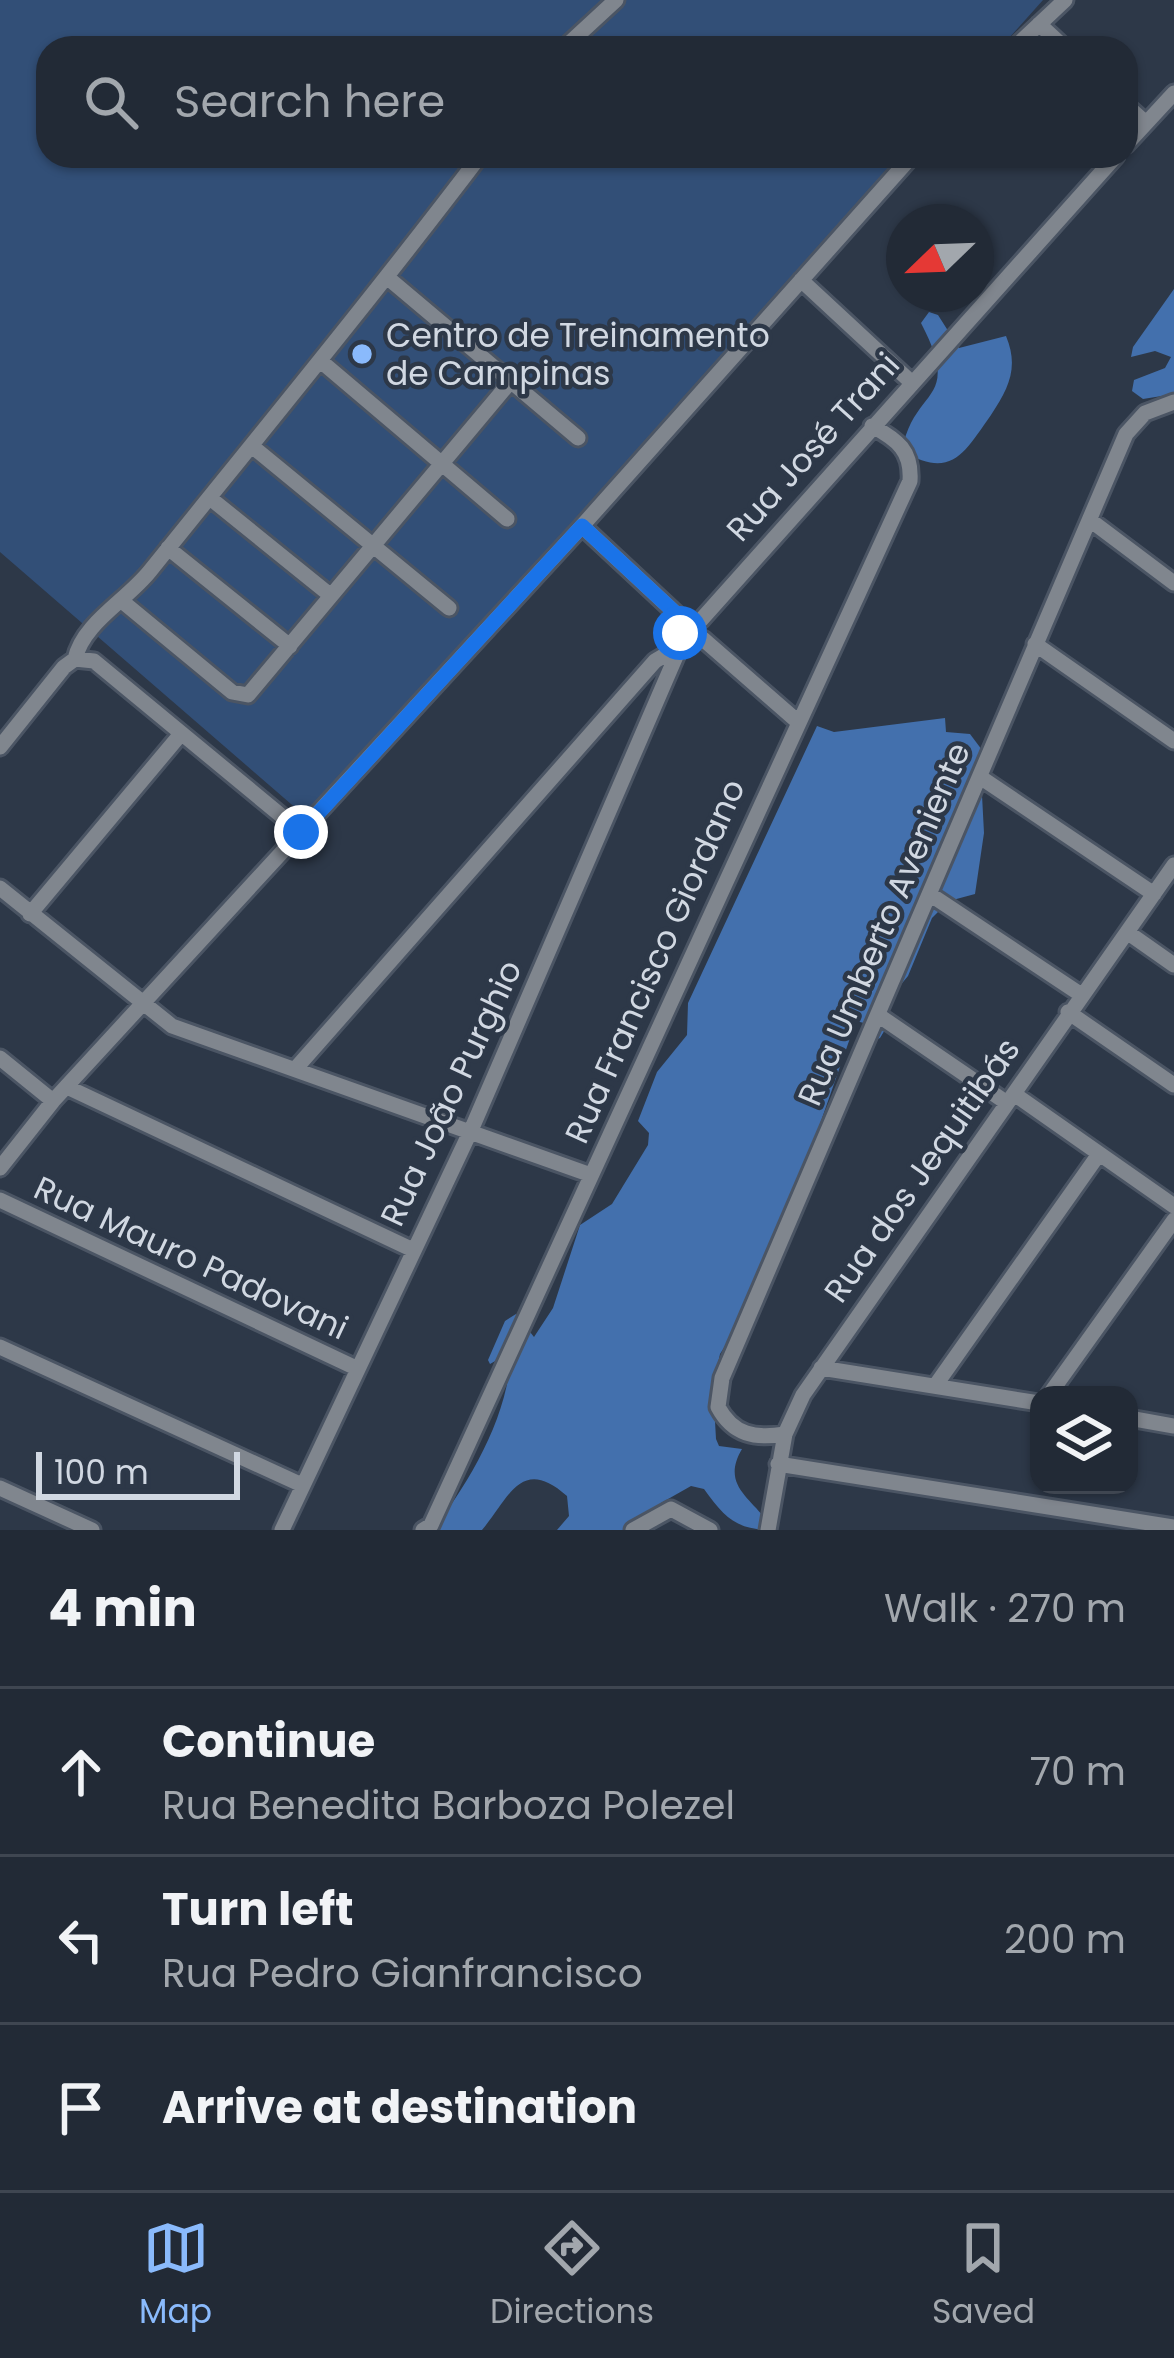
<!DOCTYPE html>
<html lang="en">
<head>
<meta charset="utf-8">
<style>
	body { margin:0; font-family:Poppins,sans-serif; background:#2e3642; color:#f1f3f6 }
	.controls { position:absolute; right:36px; bottom:36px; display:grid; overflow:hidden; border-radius:24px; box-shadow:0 3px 9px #0004 }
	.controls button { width:108px; height:108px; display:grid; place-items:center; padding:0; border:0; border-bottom:3px solid #3f4651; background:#222a36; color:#f1f3f6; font:60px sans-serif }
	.compass { position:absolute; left:886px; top:204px; width:108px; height:108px; border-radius:50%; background:#222a36; box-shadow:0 3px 9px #0004; rotate:247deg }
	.scale { position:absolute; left:36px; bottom:30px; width:204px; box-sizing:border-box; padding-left:12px; border:6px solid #d1d8e2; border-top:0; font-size:33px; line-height:42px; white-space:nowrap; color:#d1d8e2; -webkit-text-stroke:9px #2d3848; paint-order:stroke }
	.stop { position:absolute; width:36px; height:36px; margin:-27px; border:9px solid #1a73e8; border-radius:50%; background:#fff }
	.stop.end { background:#1a73e8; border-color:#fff; box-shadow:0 3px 12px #0008 }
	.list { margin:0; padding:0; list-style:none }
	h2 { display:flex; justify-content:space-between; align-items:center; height:156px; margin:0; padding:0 48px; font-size:51px }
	h2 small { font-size:39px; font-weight:400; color:#a2a7ad }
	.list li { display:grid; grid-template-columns:78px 1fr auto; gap:36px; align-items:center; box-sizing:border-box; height:168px; padding:0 48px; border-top:3px solid #3f4651 }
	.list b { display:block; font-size:45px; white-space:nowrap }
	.list p { margin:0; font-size:39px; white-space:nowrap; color:#a2a7ad }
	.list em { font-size:39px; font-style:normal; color:#a2a7ad }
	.icon { flex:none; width:66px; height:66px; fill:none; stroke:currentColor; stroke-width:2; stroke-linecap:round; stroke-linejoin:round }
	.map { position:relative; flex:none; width:1174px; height:1530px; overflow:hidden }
	.search { position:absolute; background:#222a36; box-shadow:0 3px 9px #0004; left:36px; right:36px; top:36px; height:132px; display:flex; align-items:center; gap:30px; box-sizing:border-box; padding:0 42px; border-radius:36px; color:#a2a7ad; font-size:45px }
	.sheet { height:660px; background:#222a36 }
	nav { display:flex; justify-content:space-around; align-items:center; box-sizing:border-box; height:168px; border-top:3px solid #3f4651; background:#222a36; font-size:33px; color:#a2a7ad }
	nav a { display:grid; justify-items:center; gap:6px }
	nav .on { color:#8abafc }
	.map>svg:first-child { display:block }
	.green { fill:#324f77 }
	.forest { fill:#4370ad }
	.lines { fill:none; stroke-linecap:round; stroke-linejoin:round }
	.minor-casing { stroke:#4b5564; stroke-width:21 }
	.minor { stroke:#80868e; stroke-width:15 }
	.route { stroke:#1a73e8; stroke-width:15 }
	.poi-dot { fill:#8abafc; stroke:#2d3848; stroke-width:4.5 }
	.labels { text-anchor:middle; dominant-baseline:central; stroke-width:9; stroke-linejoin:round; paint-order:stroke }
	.poi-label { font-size:33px; fill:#d1d8e2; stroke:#2d3848; text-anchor:start }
	.street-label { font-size:33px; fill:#d1d8e2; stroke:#2d3848 }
</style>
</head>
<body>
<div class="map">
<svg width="1174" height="1530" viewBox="0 0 1174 1530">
	<rect width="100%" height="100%" fill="#2d3848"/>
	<path class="green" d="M0,0H1043L1000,48H48V156H903L306,817L0,552Z"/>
	<path class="forest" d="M1174,289V394L1143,399L1132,391L1134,380L1165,368L1171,357L1155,351L1131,357L1133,347Z
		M929,312L938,315L959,348L1006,336C1019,367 1009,388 991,415C964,453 952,480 902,451C914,385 963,404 921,323Z
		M945,718L946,732L970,734L988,758L981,776L984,833L975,894L949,901L932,918L908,976L884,1005L886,1028L880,1038L871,1042L864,1023L856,1021L763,1287L720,1354L713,1386L716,1439L719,1446L742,1449C719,1488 756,1499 773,1530C736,1530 725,1518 704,1489L691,1486L661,1503L638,1530H557L569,1516L567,1496C521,1455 509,1498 482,1530H433C471,1480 509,1415 511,1352L490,1364L488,1360L505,1321L516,1314L534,1337L553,1308L580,1225L612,1204L648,1145L649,1133L638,1121L657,1072L687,1035L688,1003L817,726L834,732Z"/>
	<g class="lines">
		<defs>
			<path id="minor" d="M1039,24L1065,48
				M564,48L616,0
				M1014,48L1065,0
				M1126,105L1146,123
				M1126,145L1174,93
				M388,278L578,438
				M801,280L911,382
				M323,363L507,519
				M253,447L449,608
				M210,498L330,595
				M1090,520L1174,583
				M582,526L684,621
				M168,548L290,646
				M123,602L232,692L248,695L511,381
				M701,620L1116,156
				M703,639L797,721
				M1035,644L1174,741
				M75,659C83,623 126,601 150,571C261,433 373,297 480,156
				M0,747L64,667L75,659L94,661L301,832
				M980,777L1154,894
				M0,888L172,1026L591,1175
				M931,895L1080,994
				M30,914L180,735
				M1127,932L1174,965
				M1068,1012L1174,1085
				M878,1015L1007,1103
				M0,1058L53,1101
				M297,1067L655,661L682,645
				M67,1087L411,1249
				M1014,1094L1174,1206
				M0,1168L53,1101L582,526L912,156
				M0,1200L356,1368
				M0,1347L302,1485
				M821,1368L1039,1403
				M935,1386L1099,1154
				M1049,1395L1174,1220
				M1129,1418L1174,1426
				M785,1434C755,1439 733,1435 718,1407L722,1378L1126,434L1145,413L1174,402
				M778,1464L1174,1527
				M0,1488L92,1530
				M282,1530L472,1128L683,640
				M423,1530L431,1525L910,481C912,451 898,440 872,426
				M633,1530L671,1509L710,1530
				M768,1530L785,1434L803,1395L1174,865"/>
		</defs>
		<use href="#minor" class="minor-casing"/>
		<use href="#minor" class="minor"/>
	</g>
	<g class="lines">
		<path class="route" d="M301,832L582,526L684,621L680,633"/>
	</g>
	<circle class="poi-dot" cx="362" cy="354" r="12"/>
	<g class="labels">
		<g class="poi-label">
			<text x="386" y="335">Centro de Treinamento<tspan x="386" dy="38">de Campinas</tspan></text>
		</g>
		<g class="street-label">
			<text transform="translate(813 447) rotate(-48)">Rua José Trani</text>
			<text transform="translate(884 924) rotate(-67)">Rua Umberto Aveniente</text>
			<text transform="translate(655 961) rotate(-66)">Rua Francisco Giordano</text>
			<text transform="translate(451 1093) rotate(-65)">Rua João Purghio</text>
			<text transform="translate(922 1170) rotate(-55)">Rua dos Jequitibás</text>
			<text transform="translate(191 1258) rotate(25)">Rua Mauro Padovani</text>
		</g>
	</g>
</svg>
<div class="controls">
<button><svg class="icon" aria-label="layers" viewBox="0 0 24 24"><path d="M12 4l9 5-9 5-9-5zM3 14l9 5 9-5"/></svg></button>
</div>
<svg class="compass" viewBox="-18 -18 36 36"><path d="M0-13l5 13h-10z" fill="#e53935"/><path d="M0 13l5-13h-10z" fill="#a2a7ad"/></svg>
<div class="scale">100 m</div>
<div class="stop" style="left:680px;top:633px"></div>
<div class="stop end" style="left:301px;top:832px"></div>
<div class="search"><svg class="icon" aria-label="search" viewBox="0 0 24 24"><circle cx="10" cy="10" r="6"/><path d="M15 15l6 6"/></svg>Search here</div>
</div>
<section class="sheet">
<h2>4 min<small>Walk · 270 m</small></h2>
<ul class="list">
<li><svg class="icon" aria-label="ahead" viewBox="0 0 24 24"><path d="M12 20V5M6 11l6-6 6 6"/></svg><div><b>Continue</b><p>Rua Benedita Barboza Polezel</p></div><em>70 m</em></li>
<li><svg class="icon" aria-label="left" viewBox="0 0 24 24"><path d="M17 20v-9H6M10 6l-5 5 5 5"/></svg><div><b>Turn left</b><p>Rua Pedro Gianfrancisco</p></div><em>200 m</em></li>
<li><svg class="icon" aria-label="arrive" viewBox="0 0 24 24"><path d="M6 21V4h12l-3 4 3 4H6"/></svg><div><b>Arrive at destination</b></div></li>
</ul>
</section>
<nav>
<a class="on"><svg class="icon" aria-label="map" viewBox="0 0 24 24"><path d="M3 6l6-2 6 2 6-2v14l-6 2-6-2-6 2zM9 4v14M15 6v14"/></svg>Map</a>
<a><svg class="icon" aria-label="directions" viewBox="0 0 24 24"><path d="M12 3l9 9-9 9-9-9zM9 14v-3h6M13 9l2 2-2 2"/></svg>Directions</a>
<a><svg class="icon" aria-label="saved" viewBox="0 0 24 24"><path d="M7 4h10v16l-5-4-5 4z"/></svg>Saved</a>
</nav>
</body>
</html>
